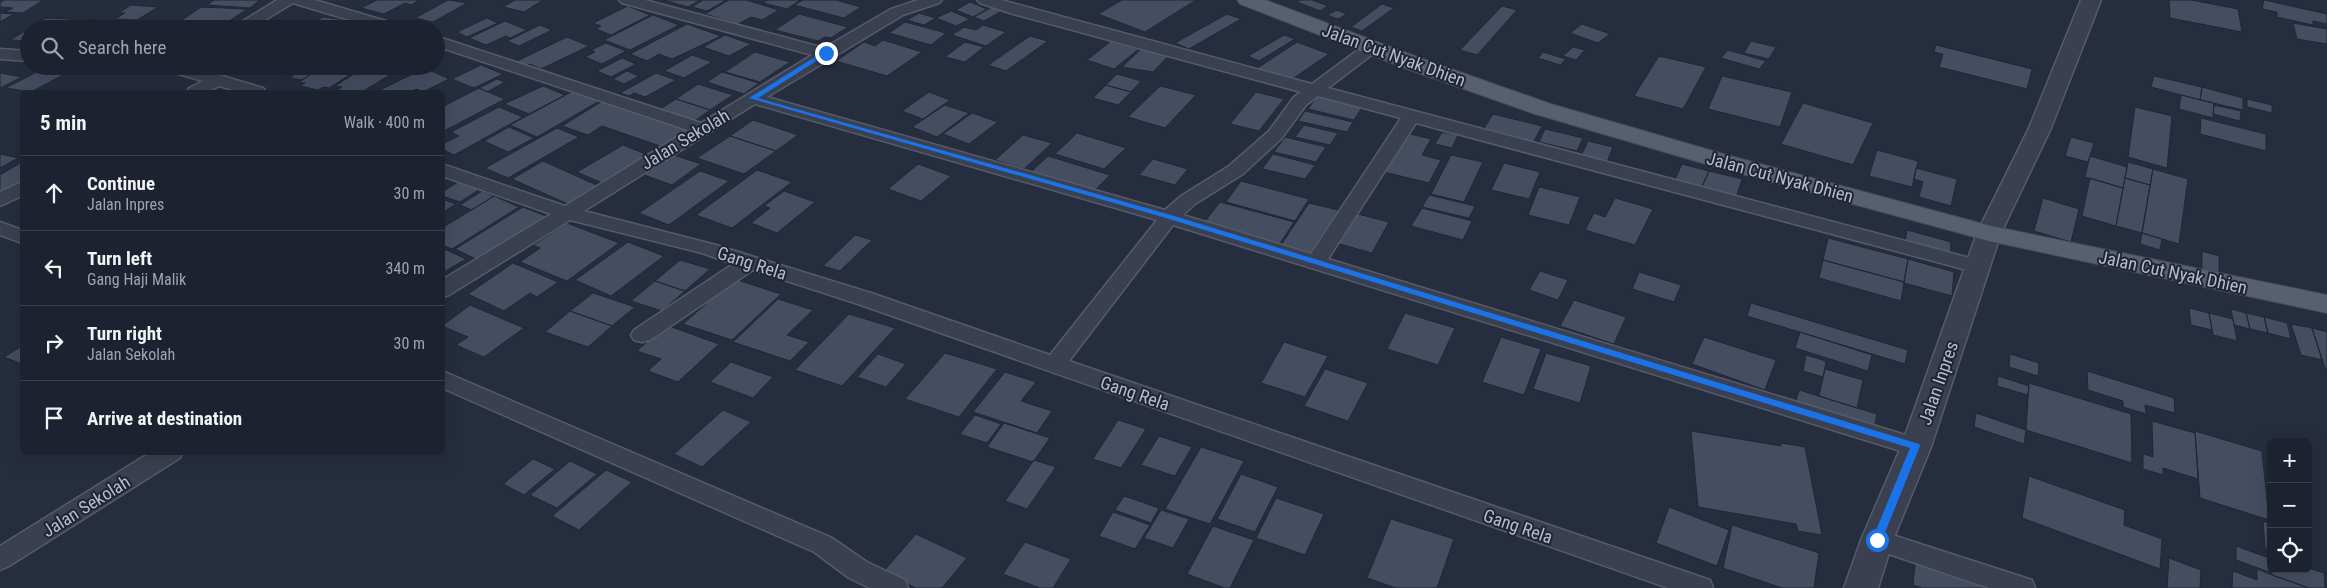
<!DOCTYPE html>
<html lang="en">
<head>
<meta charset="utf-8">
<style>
	body { margin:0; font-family:"Roboto Condensed",sans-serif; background:#292f3b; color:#f1f3f6 }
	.controls { position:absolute; right:15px; bottom:15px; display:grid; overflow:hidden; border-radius:8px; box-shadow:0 5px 20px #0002 }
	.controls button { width:45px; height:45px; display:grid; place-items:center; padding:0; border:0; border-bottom:1px solid #3a3f4b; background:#1c222f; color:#f1f3f6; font:25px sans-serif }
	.stop { position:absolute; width:15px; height:15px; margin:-11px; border:4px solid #1a73e8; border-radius:50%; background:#fff }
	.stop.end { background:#1a73e8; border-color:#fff; box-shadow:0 1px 5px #0008 }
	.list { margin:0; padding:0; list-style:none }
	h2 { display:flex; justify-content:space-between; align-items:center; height:65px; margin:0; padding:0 20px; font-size:21px }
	h2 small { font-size:16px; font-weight:400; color:#a0a4aa }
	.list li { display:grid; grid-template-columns:32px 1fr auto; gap:15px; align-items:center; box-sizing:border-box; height:75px; padding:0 20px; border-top:1px solid #3a3f4b }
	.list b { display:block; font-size:19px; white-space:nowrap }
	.list p { margin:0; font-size:16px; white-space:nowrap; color:#a0a4aa }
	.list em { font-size:16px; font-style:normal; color:#a0a4aa }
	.icon { flex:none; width:28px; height:28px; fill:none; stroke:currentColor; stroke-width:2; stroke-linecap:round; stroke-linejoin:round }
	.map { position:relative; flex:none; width:2327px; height:588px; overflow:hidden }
	.search { position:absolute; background:#1c222f; box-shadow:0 5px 20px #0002; left:20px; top:20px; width:425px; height:55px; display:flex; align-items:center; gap:12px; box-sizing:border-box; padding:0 18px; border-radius:28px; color:#a0a4aa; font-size:19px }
	.panel { position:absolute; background:#1c222f; box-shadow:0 5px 20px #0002; left:20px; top:90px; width:425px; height:365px; border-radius:8px }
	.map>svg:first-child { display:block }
	.building { fill:#454d61; stroke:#212736 }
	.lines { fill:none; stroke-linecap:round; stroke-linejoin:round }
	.minor-casing { stroke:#555b6a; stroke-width:3 }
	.tertiary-casing { stroke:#555b6a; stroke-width:3 }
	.primary-casing { stroke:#444958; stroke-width:2 }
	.minor { fill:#3a404f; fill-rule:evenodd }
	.tertiary { fill:#3a404f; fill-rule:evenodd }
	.primary { fill:#585f6f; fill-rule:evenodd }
	.route { fill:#1a73e8 }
	.labels { text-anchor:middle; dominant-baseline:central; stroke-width:4; stroke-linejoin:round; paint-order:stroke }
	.street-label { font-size:18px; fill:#b7bbca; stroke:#1f2534 }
</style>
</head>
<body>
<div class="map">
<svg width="2327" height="588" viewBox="0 0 2327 588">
	<rect width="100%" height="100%" fill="#262d3f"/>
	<path class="building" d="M4,0H43L23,13L5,12L13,8L0,7V3Z
		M214,0H260L250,8L207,5Z
		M377,0H419L411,5L405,3L384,14L361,8Z
		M448,0L467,3L433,22L415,18Z
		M515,0H543L524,12L503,7Z
		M663,0H700L688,7Z
		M703,0H723L725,1L707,11L692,7Z
		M729,0H746L779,10L762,20L751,17L738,24L705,14Z
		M768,0H800L787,9L763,3Z
		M803,0H836L861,7L844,18L794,5Z
		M1122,0H1196L1145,32L1098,14Z
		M1300,0H1312L1328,6L1320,11L1297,2Z
		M2169,0H2191L2238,9L2242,32L2170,18Z
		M2264,0L2327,14V24L2313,21V25L2277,17V12L2262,9Z
		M970,2L987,9L973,17L956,10Z
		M1382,4L1394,8L1362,31L1351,27Z
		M131,5L158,7L137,20L115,19L125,13H119Z
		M628,6L650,15L611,35L596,29L601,26L593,23Z
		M1502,6L1517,10L1477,55L1460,50Z
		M201,7L247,9L228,22L214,21L203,29H169Z
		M992,7L1002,11L984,21L974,17Z
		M1337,10L1347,14L1338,19L1327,15Z
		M951,11L970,19L956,26L936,18Z
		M0,13L14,14L0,22Z
		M919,13L936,18L924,25L907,20Z
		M799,14L848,27L831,38L825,37L818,41L775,30Z
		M1227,14L1241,19L1189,49L1175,43Z
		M653,15L679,25L630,50L604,40Z
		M323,17L355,21L343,29H303Z
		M46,18L72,19L57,29H29V41L10,40Z
		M487,18L498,23L467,37L457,32Z
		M77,19L105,20L92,29H61Z
		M107,21L138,23L129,29H95Z
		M505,21L527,30L510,38L506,36L486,45L469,38Z
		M905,22L946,33L931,45L889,33Z
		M356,23L384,27L381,29H347Z
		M2293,23L2327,29V44L2297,39Z
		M687,24L721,36L672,59L659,54L647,61L630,54Z
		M1582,24L1610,34L1598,43L1570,33Z
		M140,25L168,26L165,29H134Z
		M540,25L552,30L519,46L507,41Z
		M983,25L1006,32L986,46L952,35L964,27L976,30Z
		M725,35L751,44L729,56L703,47Z
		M1284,35L1295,39L1259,61L1248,56Z
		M1030,36L1048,41L1006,71L988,65Z
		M567,37L589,46L541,69L530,64L523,68L513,63Z
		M883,40L922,52L887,76L836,61L864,42L875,46Z
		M1111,41L1139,49L1114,69L1087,60Z
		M1751,41L1776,47L1769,59L1744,53Z
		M965,42L984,47L965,62L945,57Z
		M1297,42L1329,54L1288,82L1256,69Z
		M606,43L626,51L602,64L585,57L595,52L591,50Z
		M1936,45L2032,69L2027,89L1939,67L1943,54L1934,52Z
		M1144,46L1172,52L1153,72L1122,67Z
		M1573,47L1585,50L1576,60L1563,56Z
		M1728,50L1766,61L1759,69L1721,58Z
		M755,52L790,62L760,82L725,72Z
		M1543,52L1566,59L1560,65L1538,58Z
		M692,55L712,62L684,78L664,71Z
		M1659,56L1706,67L1683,109L1634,96Z
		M622,58L636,64L611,77L597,71Z
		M481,65L503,74L474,88L452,79Z
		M245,66H280L272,71Z
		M285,66H307L292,76L274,73Z
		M307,66L322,67L302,80L289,78Z
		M324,66H359L362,67L329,88L323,87L318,90L300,86L305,83L299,82Z
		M365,67L393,73L362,92H334L342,87L335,86Z
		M425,68L449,79L423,92L417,89L409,92H376Z
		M42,69L65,74L31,92L6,88Z
		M627,71L639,76L624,84L613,79Z
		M722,72L759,83L744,94L707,82Z
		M0,73L22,77L0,88Z
		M656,73L676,80L645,97L634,93L629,96L620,93Z
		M1117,74L1141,81L1131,92L1106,85Z
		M1722,76L1792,92L1780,127L1708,109Z
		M2154,76L2202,87L2200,100L2151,87Z
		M497,79L505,82L487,92L479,88Z
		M698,84L733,95L710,110L676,99Z
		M1106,85L1131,92L1118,105L1093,98Z
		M543,86L565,95L529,114L504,104Z
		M1160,86L1196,95L1165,128L1128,117Z
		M2202,87L2243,98V110L2200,100Z
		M479,88L505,99L442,132V107Z
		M575,90L601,100L537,137L510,125Z
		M929,92L950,100L923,119L902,111Z
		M1256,92L1284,99L1259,131L1230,124Z
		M1318,95L1363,106L1354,120L1308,109Z
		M2181,95L2214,103L2213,118L2179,109Z
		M676,99L710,110L692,123L657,111Z
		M2247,99L2272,105V113L2247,107Z
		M604,100L690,128L663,147L602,126L588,135L562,126Z
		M1803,103L1873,123L1853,165L1781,144Z
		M945,105L969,113L937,137L912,127Z
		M2214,105L2241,111L2240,121L2213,114Z
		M499,107L523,117L454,155L442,149V144L459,136L451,132Z
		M2135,107L2172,116L2167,168L2128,157Z
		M1305,111L1353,122L1347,132L1298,121Z
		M972,113L998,122L969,144L943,134Z
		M1493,114L1542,126L1533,143L1483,130Z
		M2201,118L2266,134V151L2200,134Z
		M753,120L798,135L776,151L730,136Z
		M1304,125L1338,133L1330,145L1295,137Z
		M509,127L534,138L508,152L484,141Z
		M557,128L579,137L508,178L485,168Z
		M1545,129L1583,138L1577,151L1539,142Z
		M1442,132L1458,135L1452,148L1435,144Z
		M1077,133L1126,148L1104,169L1055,154Z
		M1406,133L1431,139L1422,155L1441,160L1429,183L1384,172Z
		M1023,135L1052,143L1024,169L995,160Z
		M730,136L776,151L744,174L697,158Z
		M1285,137L1326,147L1316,162L1274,152Z
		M2071,137L2094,143L2088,162L2065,156Z
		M1588,141L1613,147L1607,162L1581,156Z
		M623,145L648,155L602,183L577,172Z
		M1877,150L1918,161L1912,187L1869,176Z
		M1273,154L1315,165L1305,179L1262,169Z
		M0,155L1,154L18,158L0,168Z
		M674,155L701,164L672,185L644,175Z
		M1451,155L1483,162L1464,202L1431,194Z
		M1048,156L1110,175L1093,192L1030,173Z
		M2090,156L2127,167L2123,188L2085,177Z
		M1153,159L1188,169L1175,185L1139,175Z
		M543,161L601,187L570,205L512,179Z
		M22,162V181L0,194V175Z
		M2128,162L2153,169L2150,185L2125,178Z
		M1504,163L1540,172L1529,199L1491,190Z
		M918,164L951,176L921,201L888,189Z
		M1682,164L1709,171L1700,191L1673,184Z
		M1916,168L1957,179L1951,206L1919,197L1923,182L1914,179Z
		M2153,169L2188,179L2179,244L2142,233Z
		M757,170L792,182L732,228L696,215Z
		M700,171L729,181L669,225L639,213Z
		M1709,171L1742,179L1735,201L1700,191Z
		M2090,178L2123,188L2116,226L2082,216Z
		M2125,178L2150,185L2142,233L2116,226Z
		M1241,181L1309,199L1295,221L1226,202Z
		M458,182L480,189L460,202L442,196V192Z
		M1539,187L1580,197L1569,225L1528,215Z
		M482,191L494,196L472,210L460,205Z
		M784,191L815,202L777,233L751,223L770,208L764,206Z
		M1429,195L1475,206L1469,218L1422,207Z
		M494,196L519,207L452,249L442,245V228Z
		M1615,198L1653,209L1635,245L1585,230L1594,213L1605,217Z
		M2043,198L2079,209L2071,242L2034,231Z
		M442,199L456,204L442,213Z
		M1220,202L1294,222L1279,245L1203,224Z
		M1309,203L1342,211L1315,254L1281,245Z
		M523,207L546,216L478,260L455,249Z
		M1422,208L1472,221L1463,240L1411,226Z
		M1354,213L1389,222L1372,253L1336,243Z
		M567,223L619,243L567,281L520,262L540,248L533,245Z
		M1907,230L1951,242L1950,258L1904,246Z
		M2142,233L2162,239L2160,250L2140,244Z
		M855,235L872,240L840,271L823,266Z
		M1828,238L1908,259L1904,282L1823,260Z
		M628,242L664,256L611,296L575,280Z
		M442,248L466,259L442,273Z
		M2202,251L2219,256V276L2202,272Z
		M1908,259L1954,272L1952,296L1904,283Z
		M680,260L710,269L685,291L655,281Z
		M1823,260L1904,282L1901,301L1819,278Z
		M513,263L558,282L537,297L530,293L504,311L468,294Z
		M1540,271L1568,280L1558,300L1529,290Z
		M1639,272L1681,285L1674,302L1632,289Z
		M734,279L781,294L732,340L683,324Z
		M655,281L685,291L662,311L631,301Z
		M593,293L635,307L612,326L570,311Z
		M778,299L813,310L787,335L809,342L790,361L733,342Z
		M1574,300L1626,317L1614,344L1560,326Z
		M1751,303L1908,350L1905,364L1747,316Z
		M470,305L524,328L484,357L456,345L468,337L442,326Z
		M2189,308L2209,313L2212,330L2191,325Z
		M2231,309L2246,313L2250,329L2234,325Z
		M570,311L612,326L588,347L545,332Z
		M1405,313L1455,328L1438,365L1387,349Z
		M2209,313L2233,319L2237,341L2213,335Z
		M2246,313L2264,317L2268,333L2250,329Z
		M849,314L895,328L842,386L795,370Z
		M2264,317L2287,323L2291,339L2268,333Z
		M2291,324L2312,328L2322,360L2301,355Z
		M666,325L719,344L678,382L648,371L661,359L637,351Z
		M2312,328L2327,332V369L2325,368Z
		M1800,332L1872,355L1868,371L1795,348Z
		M1501,337L1541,349L1524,395L1482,382Z
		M1704,337L1776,360L1765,390L1692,364Z
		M1284,342L1328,356L1305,397L1261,383Z
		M22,346V364L4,357Z
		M945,353L997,369L959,417L905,399Z
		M1546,353L1591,366L1580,403L1533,389Z
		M878,354L906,364L886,387L857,377Z
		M2010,354L2039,363L2038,376L2009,367Z
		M1806,355L1826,361L1823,377L1803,371Z
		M731,362L773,377L753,398L710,382Z
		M1325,369L1368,383L1348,421L1304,406Z
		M1825,369L1863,380L1857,408L1819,396Z
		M2087,371L2174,398L2175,413L2145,405L2146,414L2123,407V401L2088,390Z
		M1005,372L1036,382L1021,401L1052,411L1037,433L973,412Z
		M1998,376L2029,386L2028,395L1997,386Z
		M2029,383L2131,414L2132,463L2026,430Z
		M1799,390L1877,414L1874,429L1795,404Z
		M723,410L751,422L702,467L674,454Z
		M1976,413L2026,430L2024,444L1974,427Z
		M975,415L1001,424L987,443L960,434Z
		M1118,420L1146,429L1121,468L1093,459Z
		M2152,421L2195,433L2198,479L2163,468V475L2143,469V454L2153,457Z
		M1004,423L1050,438L1033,462L987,447Z
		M1691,431L1781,446V443L1805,447L1822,535L1798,531L1796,524L1698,507Z
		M2195,431L2262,451L2269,520L2200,498Z
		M1159,436L1192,447L1175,476L1141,465Z
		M1201,447L1244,461L1210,524L1165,509Z
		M533,459L555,469L524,495L503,484Z
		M1034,460L1056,467L1027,509L1005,501Z
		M570,461L597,474L557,508L530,495Z
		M606,470L632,482L579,530L552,516Z
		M1241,474L1278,487L1255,532L1217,519Z
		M2029,476L2125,510L2124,525L2162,539L2160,569L2022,518Z
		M1124,496L1159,508L1151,523L1115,510Z
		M1276,498L1324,514L1305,555L1256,538Z
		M1669,507L1729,530L1717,566L1656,543Z
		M1161,510L1189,519L1173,548L1144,538Z
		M1113,512L1150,525L1135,549L1099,536Z
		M1391,519L1454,539L1437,588H1396L1367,578Z
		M2263,521L2271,524V550L2265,548Z
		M1732,525L1819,553L1814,588H1782L1723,568Z
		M1213,526L1254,540L1230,588H1225L1187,574Z
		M916,534L967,558L942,588H916L883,572Z
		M1025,542L1071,559L1053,588H1040L1003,574Z
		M2236,546L2269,558V572L2236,560Z
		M1916,554L2010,588H1922L1913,585Z
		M2169,558L2201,570L2200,588H2167Z
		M2308,568L2324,573L2325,588H2309L2272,575V569H2308Z
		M2257,569L2272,575L2309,588H2232L2233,571L2257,580Z"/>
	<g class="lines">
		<defs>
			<path id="minor" d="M277,0H315L403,26L405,29H379L293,3L250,29H230Z
				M619,0H645L824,48L891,9L918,0H942L939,3L903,15L767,97L1165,210L1181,196L1229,166L1269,131L1294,97L1301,92L1013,14L980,3L977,0H1001L1312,84L1366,44H1378L1380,47L1378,50L1328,88L1985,262L1988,267L1985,272L1978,273L1416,123L1328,259L1925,441L1928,447L1925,453L1916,456L1907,453L1173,225L1069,361L1710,580L1713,588H1668L858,304L753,270L650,340L642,342L634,340L631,335L634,330L733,264L702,253L570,220L449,295L442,297V280L551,214L442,176V164L565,206L688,130L436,46V36L701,123L812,55L622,3ZM1318,96L1401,118L1311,254L1183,215L1195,204L1243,174L1281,139L1306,105ZM755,104L1157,220L1050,355L874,294L716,245L584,211Z
				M0,49L29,51V61L0,59Z
				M162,66H189L263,88L266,92H240L219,86L207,92H187L189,88L203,81L164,70Z
				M22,182V196L0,206V192Z
				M0,222L22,230V243L0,235Z
				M442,371L832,538L867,562L905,580L908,588H870L849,578L814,552L442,388Z
				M151,452H183L180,458L9,566L0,570V546Z
				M1877,530L2032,580L2035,588H1989L1868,547L1864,540L1868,533Z"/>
			<path id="tertiary" d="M2081,0H2101L2051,128L2001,233L1931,447L1893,540L1878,588H1844L1861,540L1901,447L1977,233L2029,128Z"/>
			<path id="primary" d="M1237,0H1265L1423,59L1551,104L1727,155L1991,226L2327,295V313L1989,241L1709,165L1535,114L1407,69L1240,4Z"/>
		</defs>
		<use href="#minor" class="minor-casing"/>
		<use href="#tertiary" class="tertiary-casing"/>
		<use href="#primary" class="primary-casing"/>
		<use href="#minor" class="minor"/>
		<use href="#tertiary" class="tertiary"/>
		<use href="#primary" class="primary"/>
	</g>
	<path class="route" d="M823,52L829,53L758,98L1171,215L1919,444L1920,446L1882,540L1877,544L1873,543L1872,540L1910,448L1166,218L749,98Z"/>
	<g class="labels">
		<g class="street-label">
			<text transform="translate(1394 55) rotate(20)">Jalan Cut Nyak Dhien</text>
			<text transform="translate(685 139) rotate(-31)">Jalan Sekolah</text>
			<text transform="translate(1780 177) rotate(15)">Jalan Cut Nyak Dhien</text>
			<text transform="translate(752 263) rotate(18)">Gang Rela</text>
			<text transform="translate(2173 272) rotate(12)">Jalan Cut Nyak Dhien</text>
			<text transform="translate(1938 383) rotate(-71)">Jalan Inpres</text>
			<text transform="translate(1135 393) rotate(19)">Gang Rela</text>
			<text transform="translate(86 506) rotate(-32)">Jalan Sekolah</text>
			<text transform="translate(1518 526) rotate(19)">Gang Rela</text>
		</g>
	</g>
</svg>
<div class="controls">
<button>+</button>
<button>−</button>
<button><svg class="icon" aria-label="locate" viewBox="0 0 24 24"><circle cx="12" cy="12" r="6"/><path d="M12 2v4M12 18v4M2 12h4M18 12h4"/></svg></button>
</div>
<div class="stop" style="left:1877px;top:540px"></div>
<div class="stop end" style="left:826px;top:53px"></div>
<div class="search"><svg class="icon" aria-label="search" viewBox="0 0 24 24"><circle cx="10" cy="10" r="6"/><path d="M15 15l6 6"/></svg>Search here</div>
<section class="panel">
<h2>5 min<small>Walk · 400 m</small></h2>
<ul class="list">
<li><svg class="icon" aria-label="ahead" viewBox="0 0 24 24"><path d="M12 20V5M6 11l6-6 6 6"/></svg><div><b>Continue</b><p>Jalan Inpres</p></div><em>30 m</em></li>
<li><svg class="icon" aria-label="left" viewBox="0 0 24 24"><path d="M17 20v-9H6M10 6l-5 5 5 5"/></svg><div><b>Turn left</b><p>Gang Haji Malik</p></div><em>340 m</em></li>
<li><svg class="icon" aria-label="right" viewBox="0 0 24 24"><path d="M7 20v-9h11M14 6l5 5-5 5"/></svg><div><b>Turn right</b><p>Jalan Sekolah</p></div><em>30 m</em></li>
<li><svg class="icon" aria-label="arrive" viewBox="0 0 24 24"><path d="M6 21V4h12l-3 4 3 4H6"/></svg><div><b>Arrive at destination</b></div></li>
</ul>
</section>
</div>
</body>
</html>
